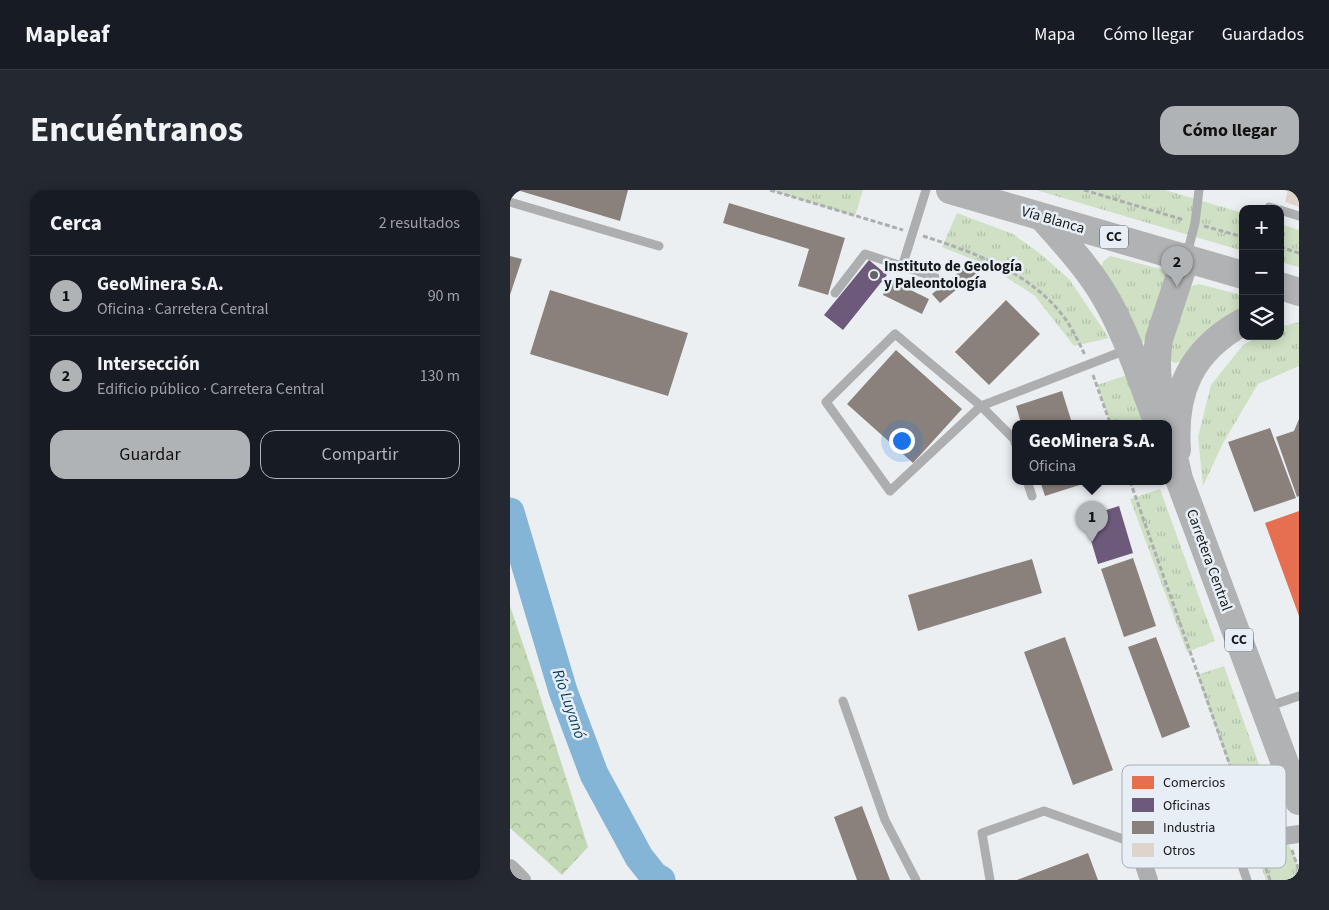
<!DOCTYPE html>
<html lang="es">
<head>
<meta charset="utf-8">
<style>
	body { margin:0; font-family:"Source Sans 3",sans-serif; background:#242831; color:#f1f3f6 }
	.controls { position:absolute; right:15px; top:15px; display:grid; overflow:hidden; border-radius:10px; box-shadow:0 2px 12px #0003 }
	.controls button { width:45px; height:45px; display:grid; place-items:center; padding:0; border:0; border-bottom:1px solid #363941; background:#171b24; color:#f1f3f6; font:25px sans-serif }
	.you { position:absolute; left:391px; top:250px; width:18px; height:18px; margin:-12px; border:4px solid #fff; border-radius:50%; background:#1a73e8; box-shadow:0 0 0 8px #1a73e833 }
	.badge { display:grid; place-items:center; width:32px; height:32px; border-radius:50%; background:#b0b3b5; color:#111; font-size:16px; font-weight:700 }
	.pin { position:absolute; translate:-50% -41px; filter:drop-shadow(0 1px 2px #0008) }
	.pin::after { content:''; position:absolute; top:26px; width:18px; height:15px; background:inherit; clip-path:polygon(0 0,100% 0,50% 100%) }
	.popup { position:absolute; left:502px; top:230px; width:160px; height:65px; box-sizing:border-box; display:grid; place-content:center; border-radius:10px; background:#171b24; filter:drop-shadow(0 1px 4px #0005); font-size:16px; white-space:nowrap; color:#9ea1a6 }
	.popup b { font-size:19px; color:#f1f3f6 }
	.popup::after { content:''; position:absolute; left:50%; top:100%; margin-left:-10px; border:10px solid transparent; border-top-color:#171b24 }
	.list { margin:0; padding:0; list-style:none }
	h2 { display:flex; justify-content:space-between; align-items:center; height:65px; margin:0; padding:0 20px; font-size:21px }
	h2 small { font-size:16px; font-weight:400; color:#9ea1a6 }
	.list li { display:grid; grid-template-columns:32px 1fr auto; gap:15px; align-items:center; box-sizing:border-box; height:80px; padding:0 20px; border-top:1px solid #363941 }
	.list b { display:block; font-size:19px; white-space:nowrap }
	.list p { margin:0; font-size:16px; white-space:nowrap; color:#9ea1a6 }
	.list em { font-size:16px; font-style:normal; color:#9ea1a6 }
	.actions { display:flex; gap:10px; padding:15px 20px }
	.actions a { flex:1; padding:11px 0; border:1px solid #b0b3b5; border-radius:15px; text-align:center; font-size:18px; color:#b0b3b5 }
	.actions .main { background:#b0b3b5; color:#111 }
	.icon { flex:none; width:28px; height:28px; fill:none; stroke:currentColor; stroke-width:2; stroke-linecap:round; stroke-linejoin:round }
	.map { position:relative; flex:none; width:789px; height:690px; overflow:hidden; border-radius:15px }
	header { display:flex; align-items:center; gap:30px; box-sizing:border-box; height:70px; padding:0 25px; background:#171b24; border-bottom:1px solid #363941 }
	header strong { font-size:24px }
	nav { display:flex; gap:28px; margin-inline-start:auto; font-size:18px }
	.intro { display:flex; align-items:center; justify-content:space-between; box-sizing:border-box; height:120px; padding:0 30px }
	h1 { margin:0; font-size:35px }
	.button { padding:12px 22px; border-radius:15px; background:#b0b3b5; color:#111; font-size:18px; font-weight:700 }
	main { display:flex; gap:30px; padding:0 30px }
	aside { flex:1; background:#171b24; border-radius:15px; box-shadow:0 2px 12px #0003 }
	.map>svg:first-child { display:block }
	.grass { fill:url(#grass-tufts) }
	.forest { fill:url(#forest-crowns) }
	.shops { fill:#e76f51 }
	.offices { fill:#6d597a }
	.industry { fill:#8a817c }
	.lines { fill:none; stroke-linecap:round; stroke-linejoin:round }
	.river { stroke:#84b4d6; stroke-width:29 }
	.building { fill:#ded4cb }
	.path { stroke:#acaeb0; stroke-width:3; stroke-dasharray:5 2.5; stroke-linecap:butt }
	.lane { stroke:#adaeb0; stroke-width:9 }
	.street { stroke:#adaeb0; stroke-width:18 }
	.primary { stroke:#b0b2b3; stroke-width:28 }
	.poi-dot { fill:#616466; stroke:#e8eef6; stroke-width:2 }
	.labels { text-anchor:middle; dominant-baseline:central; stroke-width:5; stroke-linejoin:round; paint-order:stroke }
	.shield { fill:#e8eef6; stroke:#55595d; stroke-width:1 }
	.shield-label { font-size:14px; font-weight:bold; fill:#16191b }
	.street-label { font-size:15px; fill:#16191b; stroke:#e8eef6 }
	.poi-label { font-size:15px; font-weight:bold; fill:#16191b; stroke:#e8eef6; text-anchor:start }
	.water-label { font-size:16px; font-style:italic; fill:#023a5b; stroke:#e8eef6 }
	.key { fill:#e8eef6; stroke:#a9aeb4; stroke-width:1 }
	.key-label { font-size:14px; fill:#16191b }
</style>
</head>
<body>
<header>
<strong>Mapleaf</strong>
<nav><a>Mapa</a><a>Cómo llegar</a><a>Guardados</a></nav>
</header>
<div class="intro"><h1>Encuéntranos</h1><a class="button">Cómo llegar</a></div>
<main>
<aside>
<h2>Cerca<small>2 resultados</small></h2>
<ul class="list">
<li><span class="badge">1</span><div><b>GeoMinera S.A.</b><p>Oficina · Carretera Central</p></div><em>90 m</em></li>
<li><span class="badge">2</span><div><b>Intersección</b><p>Edificio público · Carretera Central</p></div><em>130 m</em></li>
</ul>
<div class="actions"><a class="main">Guardar</a><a>Compartir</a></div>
</aside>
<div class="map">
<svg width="789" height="690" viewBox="0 0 789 690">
	<defs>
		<pattern id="grass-tufts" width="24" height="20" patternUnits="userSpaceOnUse" patternTransform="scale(1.25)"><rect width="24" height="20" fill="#cfe0c4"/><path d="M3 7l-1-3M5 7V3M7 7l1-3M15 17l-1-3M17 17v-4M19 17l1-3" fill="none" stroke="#b1c0a8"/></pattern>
		<pattern id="forest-crowns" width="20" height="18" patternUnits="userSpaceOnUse" patternTransform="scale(1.25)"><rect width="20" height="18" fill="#c3d8b4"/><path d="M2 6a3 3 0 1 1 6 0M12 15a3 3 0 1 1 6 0" fill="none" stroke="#a7b99a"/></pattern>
	</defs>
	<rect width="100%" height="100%" fill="#eceff2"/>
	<path class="grass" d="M260,0H353L345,26Z
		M526,0H655L733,23V61Z
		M447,23L503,44L532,65L559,89L599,148L564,156L525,106L479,76L432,57Z
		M770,34L789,40V77L770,72Z
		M600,66L654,80L657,83L636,150L631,153L591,78L593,72Z
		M689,94L731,105L733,106V120L672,171L666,173L662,172L658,163L680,97Z
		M789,132V176L748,194L713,253L693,296L688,247L701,195L733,155L749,146H770V137Z
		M617,185L634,233H600L587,195Z
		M650,299L705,451L677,462L620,309Z
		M714,476L767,625L763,630L739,633L687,485Z
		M776,652C784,660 789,678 789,690H756C746,660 743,659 776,652Z"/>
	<path class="forest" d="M0,416L24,487L78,657L52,685L0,638Z"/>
	<path class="shops" d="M789,321V426L755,333Z"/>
	<path class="offices" d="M359,70L377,85L333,140L314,125Z
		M609,316L623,363L588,374L574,327Z"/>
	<path class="industry" d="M7,0H118L110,31Z
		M219,13L335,48L318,105L288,96L299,59L213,33Z
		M0,66L12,69L0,105Z
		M460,73L468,82L430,113L422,104Z
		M380,90L419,109L412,124L373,105Z
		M40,100L178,143L158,206L20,164Z
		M496,110L530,144L479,195L445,162Z
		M386,160L452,219L403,273L337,214Z
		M552,201L562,233H511L506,216Z
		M789,229V306L787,307L766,247L784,241Z
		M760,238L786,308L744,322L718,252Z
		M530,291H582L535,306Z
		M623,368L646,436L614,447L591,379Z
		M522,369L532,403L408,441L398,405Z
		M555,447L603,580L563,595L514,462Z
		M646,447L680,537L652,548L618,457Z
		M701,597L709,624L667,637L659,610Z
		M352,616L380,690H347L324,627Z
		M578,663L588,690H507Z"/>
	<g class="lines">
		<path class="river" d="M0,322L53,501L84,584L129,667L144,686L151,690"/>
	</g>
	<path class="building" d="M778,0H789V17L775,12Z"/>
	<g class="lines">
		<path class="path" d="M260,0L393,40
			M574,0L674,30
			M694,36L733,47
			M413,46C463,62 516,81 550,122C561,135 568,151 575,165
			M770,57L789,63
			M583,185L600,233
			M620,291L741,635
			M782,660L789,681
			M751,664L760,690"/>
		<path class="lane" d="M0,12L149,56
			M759,17L766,19
			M770,20L789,26
			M677,64L685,33L689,0
			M392,77L416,0
			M325,103L355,64L425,87
			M506,255L504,249L471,216L385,144L316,212L380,301L471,216L616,160
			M517,291L522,306
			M333,511L375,630L406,690
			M757,517L789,506
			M724,652L737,690
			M480,690L472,643L534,621L627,654"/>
		<path class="street" d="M0,678L12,690
			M639,690L627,654C681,657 735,652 789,644"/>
		<path class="primary" d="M440,0L733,85
			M532,27C556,54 581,81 598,112C619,150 632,193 648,233
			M770,96L789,102
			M652,215C647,193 645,172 649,149L676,67
			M658,240L669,289L789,611
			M667,260C663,202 680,161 733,132"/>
	</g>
	<circle class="poi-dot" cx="364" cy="85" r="5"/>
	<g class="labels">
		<g class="shield">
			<rect x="590" y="35.5" width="28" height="23" rx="4"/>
			<rect x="715" y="438.5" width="28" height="23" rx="4"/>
		</g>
		<g class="shield-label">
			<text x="604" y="47">CC</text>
			<text x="729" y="450">CC</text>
		</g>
		<g class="street-label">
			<text transform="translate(543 30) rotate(16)">Vía Blanca</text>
			<text transform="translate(699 370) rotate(70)">Carretera Central</text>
		</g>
		<g class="poi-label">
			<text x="374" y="76">Instituto de Geología<tspan x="374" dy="17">y Paleontología</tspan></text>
		</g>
		<g class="water-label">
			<text transform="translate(59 514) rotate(71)">Río Luyanó</text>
		</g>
	</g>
	<rect x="612" y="575" width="164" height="103" rx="8" class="key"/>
	<rect x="622" y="586" width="22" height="13" fill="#e76f51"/>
	<rect x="622" y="608" width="22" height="14" fill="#6d597a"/>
	<rect x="622" y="631" width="22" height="13" fill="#8a817c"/>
	<rect x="622" y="653" width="22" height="14" fill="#ded4cb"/>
	<g class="key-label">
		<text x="653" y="597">Comercios</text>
		<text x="653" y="620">Oficinas</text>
		<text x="653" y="642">Industria</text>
		<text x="653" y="665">Otros</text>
	</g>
</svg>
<div class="controls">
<button>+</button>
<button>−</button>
<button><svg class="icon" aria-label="layers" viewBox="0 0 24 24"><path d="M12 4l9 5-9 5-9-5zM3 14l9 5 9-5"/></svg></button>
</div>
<div class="you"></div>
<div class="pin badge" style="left:582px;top:352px">1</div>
<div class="popup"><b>GeoMinera S.A.</b>Oficina</div>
<div class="pin badge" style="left:667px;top:97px">2</div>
</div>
</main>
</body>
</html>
